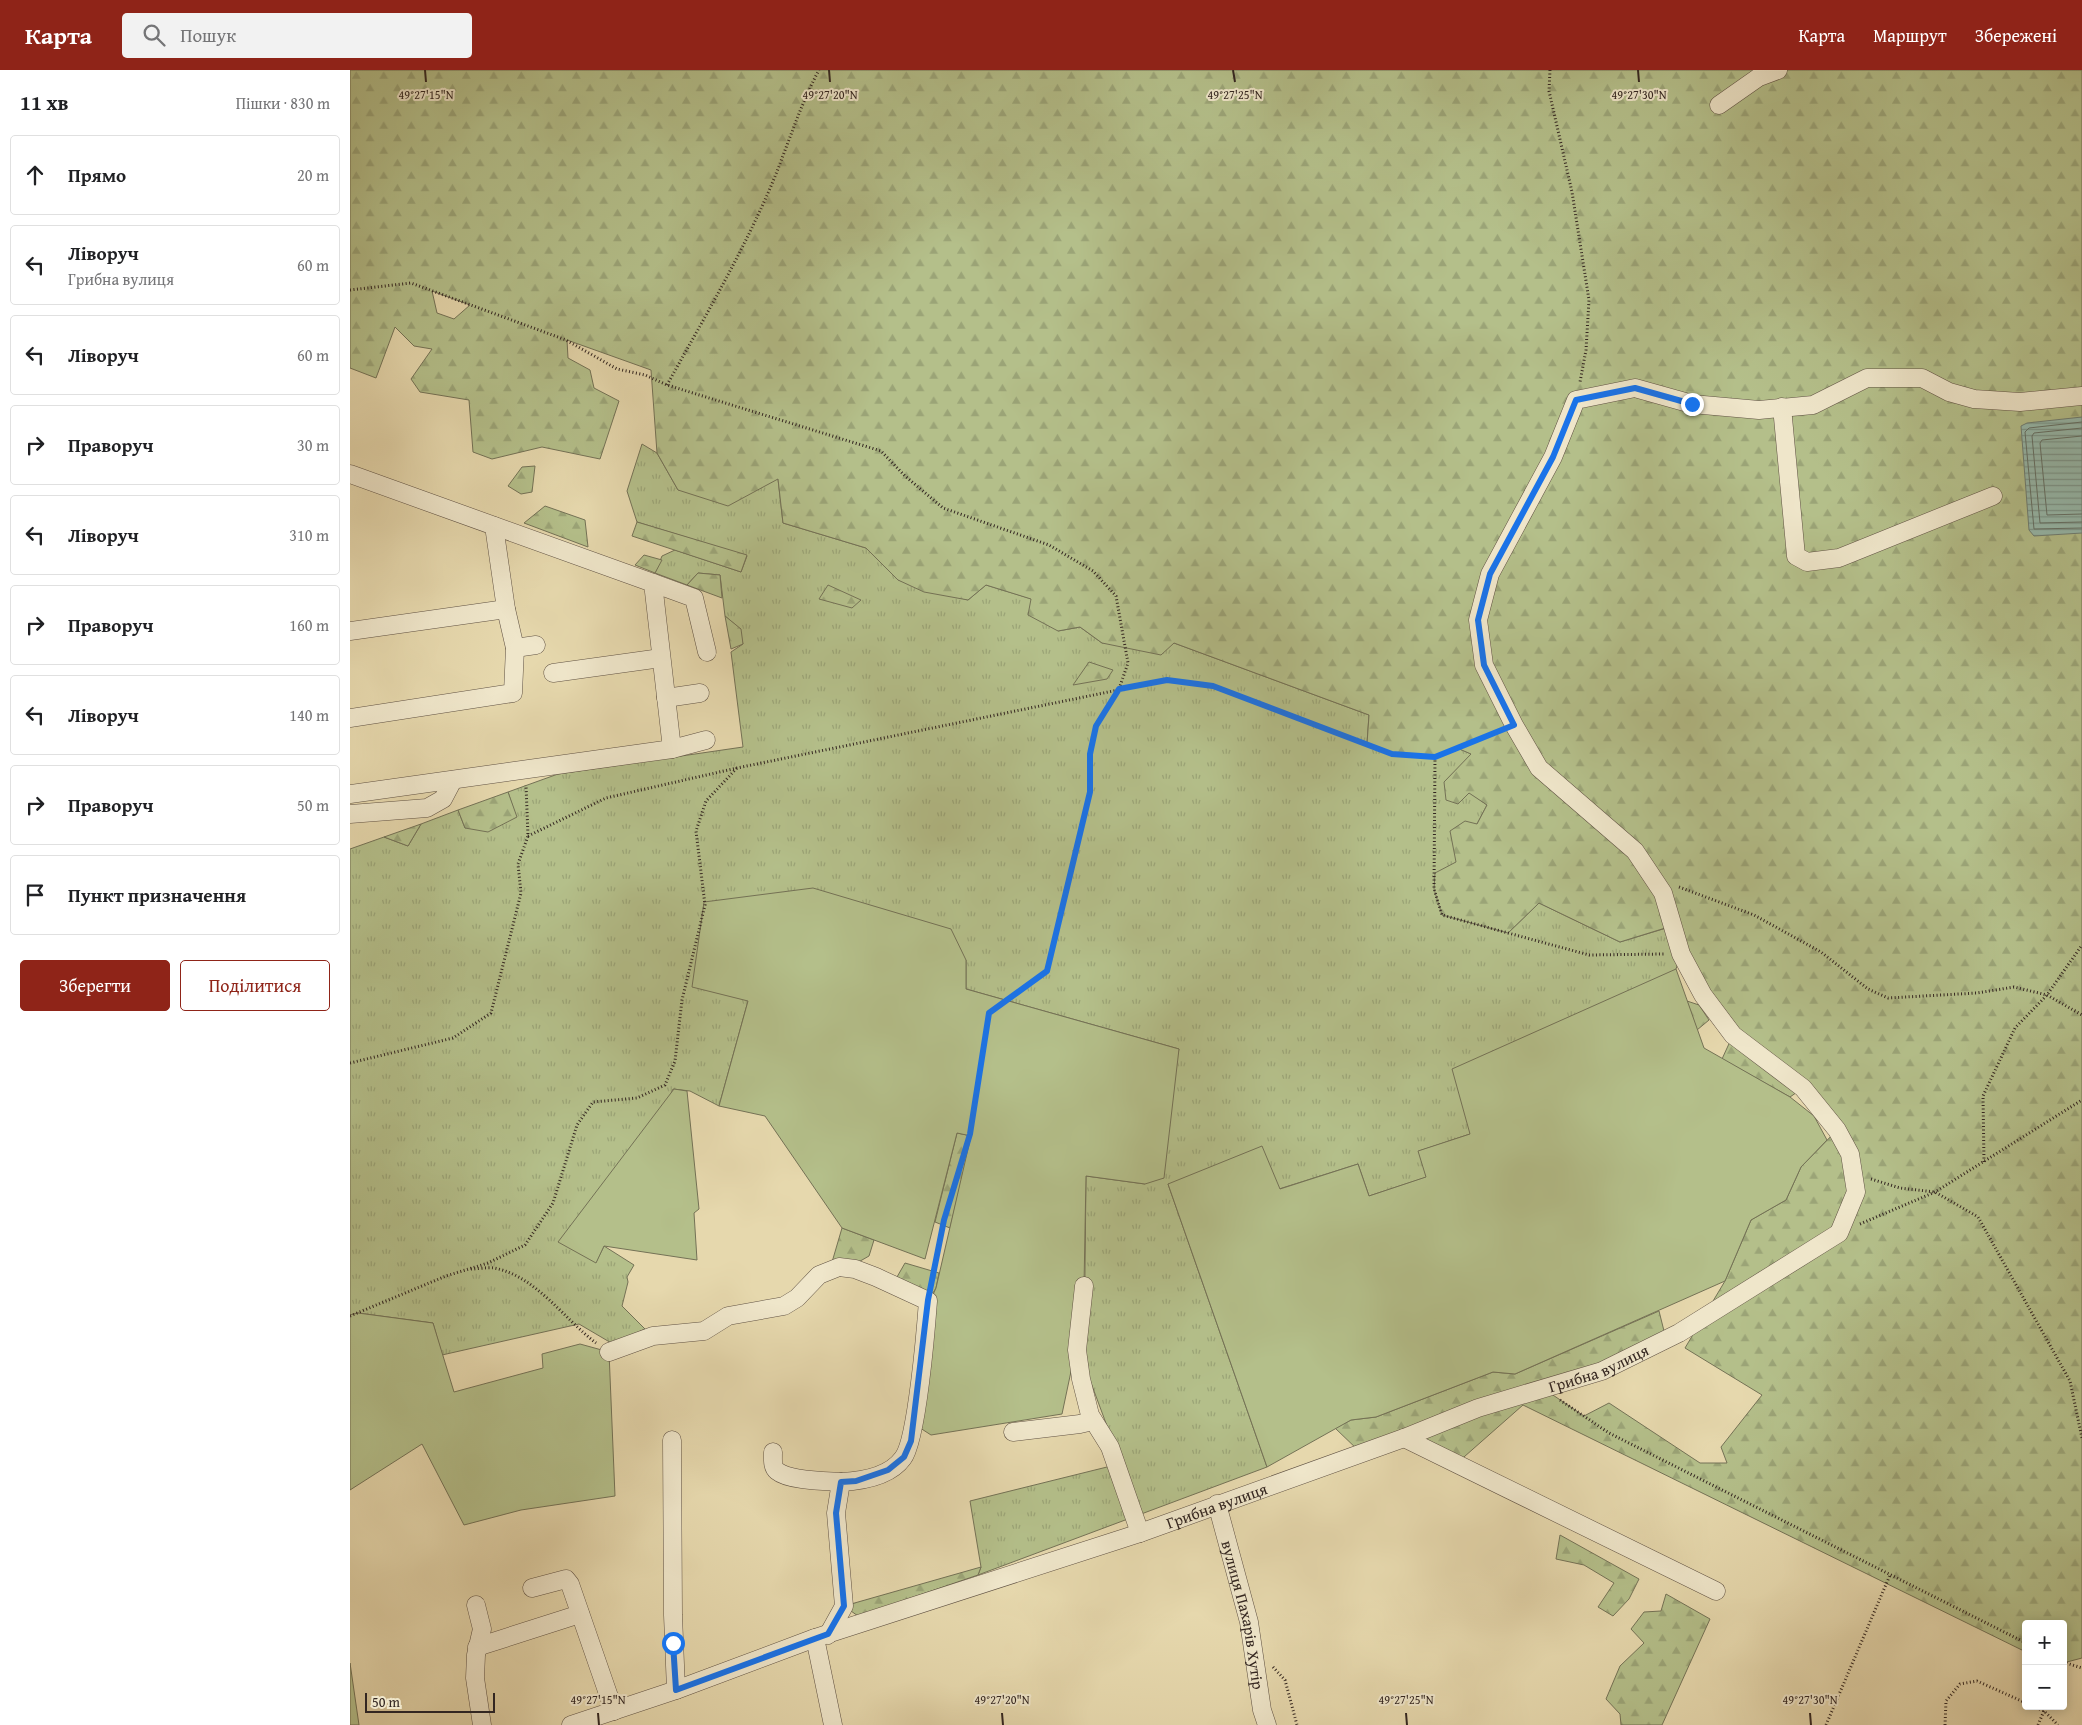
<!DOCTYPE html>
<html lang="uk">
<head>
<meta charset="utf-8">
<style>
	body { margin:0; font-family:"Gentium Book Plus",serif; background:#f2f2f2; color:#202124 }
	.controls { position:absolute; right:15px; bottom:15px; display:grid; overflow:hidden; border-radius:5px; box-shadow:0 2px 12px #0003 }
	.controls button { width:45px; height:45px; display:grid; place-items:center; padding:0; border:0; border-bottom:1px solid #e0e0e0; background:#fff; color:#202124; font:25px sans-serif }
	.scale { position:absolute; left:15px; bottom:12px; width:130px; box-sizing:border-box; padding-left:5px; border:2px solid #332621; border-top:0; font-size:14px; line-height:18px; white-space:nowrap; color:#332621; -webkit-text-stroke:4px #efe6ca; paint-order:stroke }
	.stop { position:absolute; width:15px; height:15px; margin:-11px; border:4px solid #1a73e8; border-radius:50%; background:#fff }
	.stop.end { background:#1a73e8; border-color:#fff; box-shadow:0 1px 5px #0008 }
	.list { margin:0; padding:0; list-style:none }
	h2 { display:flex; justify-content:space-between; align-items:center; height:65px; margin:0; padding:0 20px; font-size:21px }
	h2 small { font-size:16px; font-weight:400; color:#757577 }
	.list li { display:grid; grid-template-columns:32px 1fr auto; gap:15px; align-items:center; box-sizing:border-box; height:80px; margin:0 10px 10px; padding:0 10px; border:1px solid #e0e0e0; border-radius:5px }
	.list b { display:block; font-size:19px; white-space:nowrap }
	.list p { margin:0; font-size:16px; white-space:nowrap; color:#757577 }
	.list em { font-size:16px; font-style:normal; color:#757577 }
	.actions { display:flex; gap:10px; padding:15px 20px }
	.actions a { flex:1; padding:11px 0; border:1px solid #8f2418; border-radius:5px; text-align:center; font-size:18px; color:#8f2418 }
	.actions .main { background:#8f2418; color:#fff }
	.icon { flex:none; width:28px; height:28px; fill:none; stroke:currentColor; stroke-width:2; stroke-linecap:round; stroke-linejoin:round }
	.map { position:relative; flex:none; width:1732px; height:1655px; overflow:hidden }
	header { display:flex; align-items:center; gap:30px; box-sizing:border-box; height:70px; padding:0 25px; background:#8f2418; color:#fff }
	header strong { font-size:24px }
	nav { display:flex; gap:28px; margin-inline-start:auto; font-size:18px }
	.search { width:350px; height:45px; background:#f2f2f2; display:flex; align-items:center; gap:12px; box-sizing:border-box; padding:0 18px; border-radius:5px; color:#757577; font-size:19px }
	main { display:flex }
	aside { flex:1; background:#fff }
	.map>svg:first-child { display:block }
	.grass { fill:url(#grass-tufts); stroke:#747256 }
	.forest { fill:url(#forest-firs); stroke:#747256; fill-rule:evenodd }
	.garden { fill:#b4bf8a; stroke:#747256 }
	.water { fill:url(#water-rules); stroke:#6e7e74 }
	.lines { fill:none; stroke-linecap:round; stroke-linejoin:round }
	.shore { stroke:#647066; stroke-width:1 }
	.minor-casing { stroke:#605244; stroke-width:19 }
	.path { stroke:#332621; stroke-width:3; stroke-dasharray:1 2.5; stroke-linecap:butt }
	.minor { stroke:#efe6ca; stroke-width:18 }
	.route { stroke:#1a73e8; stroke-width:6 }
	.ticks { fill:none; stroke:#332621; stroke-width:2 }
	.labels { text-anchor:middle; dominant-baseline:central; stroke-width:4; stroke-linejoin:round; paint-order:stroke }
	.street-label { font-size:16px; fill:#332621; stroke:#efe6ca }
	.ticks-label { font-size:12px; text-anchor:middle; fill:#332621; stroke:#efe6ca; stroke-width:4; stroke-linejoin:round; paint-order:stroke }
</style>
</head>
<body>
<header>
<strong>Карта</strong>
<div class="search"><svg class="icon" aria-label="search" viewBox="0 0 24 24"><circle cx="10" cy="10" r="6"/><path d="M15 15l6 6"/></svg>Пошук</div>
<nav><a>Карта</a><a>Маршрут</a><a>Збережені</a></nav>
</header>
<main>
<aside>
<h2>11 хв<small>Пішки · 830 m</small></h2>
<ul class="list">
<li><svg class="icon" aria-label="ahead" viewBox="0 0 24 24"><path d="M12 20V5M6 11l6-6 6 6"/></svg><div><b>Прямо</b></div><em>20 m</em></li>
<li><svg class="icon" aria-label="left" viewBox="0 0 24 24"><path d="M17 20v-9H6M10 6l-5 5 5 5"/></svg><div><b>Ліворуч</b><p>Грибна вулиця</p></div><em>60 m</em></li>
<li><svg class="icon" aria-label="left" viewBox="0 0 24 24"><path d="M17 20v-9H6M10 6l-5 5 5 5"/></svg><div><b>Ліворуч</b></div><em>60 m</em></li>
<li><svg class="icon" aria-label="right" viewBox="0 0 24 24"><path d="M7 20v-9h11M14 6l5 5-5 5"/></svg><div><b>Праворуч</b></div><em>30 m</em></li>
<li><svg class="icon" aria-label="left" viewBox="0 0 24 24"><path d="M17 20v-9H6M10 6l-5 5 5 5"/></svg><div><b>Ліворуч</b></div><em>310 m</em></li>
<li><svg class="icon" aria-label="right" viewBox="0 0 24 24"><path d="M7 20v-9h11M14 6l5 5-5 5"/></svg><div><b>Праворуч</b></div><em>160 m</em></li>
<li><svg class="icon" aria-label="left" viewBox="0 0 24 24"><path d="M17 20v-9H6M10 6l-5 5 5 5"/></svg><div><b>Ліворуч</b></div><em>140 m</em></li>
<li><svg class="icon" aria-label="right" viewBox="0 0 24 24"><path d="M7 20v-9h11M14 6l5 5-5 5"/></svg><div><b>Праворуч</b></div><em>50 m</em></li>
<li><svg class="icon" aria-label="arrive" viewBox="0 0 24 24"><path d="M6 21V4h12l-3 4 3 4H6"/></svg><div><b>Пункт призначення</b></div></li>
</ul>
<div class="actions"><a class="main">Зберегти</a><a>Поділитися</a></div>
</aside>
<div class="map">
<svg width="1732" height="1655" viewBox="0 0 1732 1655">
	<defs>
		<pattern id="grass-tufts" width="24" height="20" patternUnits="userSpaceOnUse" patternTransform="scale(1.25)"><rect width="24" height="20" fill="#b4bf8a"/><path d="M3 7l-1-3M5 7V3M7 7l1-3M15 17l-1-3M17 17v-4M19 17l1-3" fill="none" stroke="#9ba477"/></pattern>
		<pattern id="forest-firs" width="22" height="20" patternUnits="userSpaceOnUse" patternTransform="scale(1.25)"><rect width="22" height="20" fill="#b4bf8a"/><path d="M5 1l3.5 6h-7zM16 11l3.5 6h-7z" fill="#9ba477"/></pattern>
		<pattern id="water-rules" width="6" height="5" patternUnits="userSpaceOnUse" patternTransform="scale(1.25)"><rect width="6" height="5" fill="#96b9ac"/><path d="M0 2.5h6" fill="none" stroke="#7b968c"/></pattern>
	</defs>
	<rect width="100%" height="100%" fill="#e6d8ad"/>
	<filter id="stains"><feTurbulence type="fractalNoise" baseFrequency=".004" numOctaves="4"/><feColorMatrix values="0 0 0 0 .2 0 0 0 0 .09 0 0 0 0 .02 0 0 0 .5 -.17"/></filter>
	<radialGradient id="worn" r=".72"><stop offset=".6" stop-color="#630" stop-opacity="0"/><stop offset="1" stop-color="#630" stop-opacity=".3"/></radialGradient>
	<path class="grass" d="M292,374L307,383L328,420L428,409L433,453L516,478L548,510L618,530L636,515L682,529L708,561L730,557L752,573H824L1019,645L1017,673L1085,687L1107,678L1122,684L1094,712L1119,722L1137,735L1127,754L1158,863L1189,833L1270,872L1323,856L1331,884L1326,899L1120,1064L1069,1081L1077,1107L1019,1126L1008,1094L929,1119L818,1114L917,1397L628,1505L631,1497L620,1431L757,1397L770,1391L734,1294L736,1106L795,1114L829,979L616,919V890L398,931L369,1036L340,1021L323,1019L246,1192L254,1176L284,1195L277,1207L278,1212L272,1236L295,1259L263,1274L229,1254L92,1285L83,1253L8,1243L0,1245V779L34,767L58,776L71,754L108,740L115,758L166,747L158,722L208,704L393,677L381,582L393,574L388,557L375,546L370,505L348,503L337,515L305,503L312,486L325,480L391,502L397,486L287,452L277,421Z"/>
	<path class="forest" d="M0,0H1732V1588L1713,1593V1554H1676V1582L1173,1335L1106,1394L1077,1379L1075,1360L1010,1382L985,1358L1001,1350L1026,1347L1143,1302L1165,1304L1309,1241L1316,1269L1194,1319L1234,1346L1259,1333L1350,1393H1377L1371,1377L1412,1325L1335,1278L1375,1211L1401,1150L1436,1130L1451,1097L1487,1060L1453,1018L1440,1027L1372,989L1383,965L1325,855L1270,872L1189,833L1158,863L1092,845L1084,819L1085,803L1106,792L1100,761L1115,751L1127,754L1137,735L1119,723L1108,734L1096,730L1094,712L1121,684L1107,678L1085,687L1042,684L1017,674L1019,645L824,573L811,585L752,573L730,557L708,561L678,545L681,529L636,515L618,530L574,522L548,510L516,478L433,453L428,409L378,436L328,420L307,383L301,300L217,270L218,288L240,300L244,318L269,331L250,389L192,377L142,389L123,382L119,330L70,322L61,309L82,279L64,276L45,257L26,308L0,298ZM82,221L120,235L104,249L87,243Z
		M185,396L182,422L171,424L158,416L172,397Z
		M195,436L235,450L238,477L174,453Z
		M287,452L397,485L391,502L282,466Z
		M294,485L312,490L305,503L285,495Z
		M348,503L370,505L372,528L337,515Z
		M478,515L511,530L502,538L469,529Z
		M375,546L391,559L393,574L381,579Z
		M739,592L763,600L757,609L723,615Z
		M158,722L167,747L138,762L115,758L108,740Z
		M71,754L58,776L34,767Z
		M1337,931L1349,935L1359,950L1347,960Z
		M607,1063L622,1066L600,1158L585,1152Z
		M492,1158L524,1170L519,1186L498,1198L480,1199Z
		M555,1193L589,1203L586,1218L578,1231L543,1214Z
		M1210,1465L1289,1509L1279,1529L1263,1546L1248,1537L1264,1513L1234,1495L1206,1489Z
		M631,1497L628,1505L508,1546L494,1536Z
		M1316,1524L1360,1549L1312,1655H1271L1270,1644L1256,1629L1270,1596L1294,1573L1281,1559L1294,1542L1311,1541Z"/>
	<path class="garden" d="M463,818L601,859L616,890V919L829,979L814,1108L795,1114L736,1106L734,1216L727,1273L712,1344L581,1365L564,1354L577,1238L586,1218L621,1066L607,1063L575,1189L492,1158L415,1046L369,1036L398,931L342,917L354,832Z
		M1326,899L1354,978L1440,1027L1464,1046L1477,1070L1451,1097L1436,1130L1401,1150L1375,1211L1165,1304L1143,1302L1026,1347L1001,1350L917,1397L818,1114L912,1076L930,1119L1008,1094L1019,1126L1076,1107L1068,1081L1120,1064L1102,999Z
		M324,1019L337,1021L349,1139L344,1143L347,1190L254,1176L246,1193L208,1172Z
		M8,1243L83,1253L104,1322L193,1298L192,1284L230,1274L259,1282L265,1426L171,1440L114,1455L72,1374L0,1420V1245Z
		M0,1593L9,1655H0Z"/>
	<path class="water" d="M1732,347V463L1684,466L1679,460L1671,356L1677,353Z"/>
	<g class="lines">
		<path class="shore" d="M1732,352L1679,358L1675,362L1684,459L1732,458
			M1732,358L1684,363L1682,366L1690,453L1732,452
			M1732,366L1692,370L1690,373L1697,445L1732,444"/>
		<defs>
			<g id="minor">
				<path d="M1369,35L1409,7L1428,0"/>
				<path d="M1432,337L1446,486L1457,492L1489,488L1643,426"/>
				<path d="M0,404L303,513L322,679L0,724"/>
				<path d="M303,513L344,528L357,582"/>
				<path d="M0,561L156,539"/>
				<path d="M165,578L186,575"/>
				<path d="M203,603L311,588"/>
				<path d="M316,628L350,623"/>
				<path d="M0,648L163,623L165,578L156,539L144,456"/>
				<path d="M322,679L356,670"/>
				<path d="M0,744L77,738L93,729L103,710"/>
				<path d="M734,1216L727,1280L731,1309L740,1345L760,1377L790,1463"/>
				<path d="M259,1282L303,1266L354,1261L378,1246L434,1236L447,1228L469,1205L489,1197L505,1199L526,1207L578,1231C576,1258 567,1370 553,1388C540,1406 512,1411 491,1412L486,1443L494,1536L478,1565"/>
				<path d="M663,1362L730,1354L743,1351"/>
				<path d="M1054,1368L1366,1521"/>
				<path d="M322,1370L323,1545L326,1620"/>
				<path d="M423,1382C423,1389 422,1397 427,1401C439,1411 476,1411 491,1412"/>
				<path id="s1" d="M867,1434L899,1552L912,1640L917,1655"/>
				<path d="M182,1518L216,1509L220,1514L264,1641"/>
				<path d="M126,1535L132,1559L126,1585L125,1608L132,1655"/>
				<path d="M465,1568L483,1655"/>
				<path d="M127,1577L230,1544"/>
				<path id="s2" d="M221,1655L326,1620L465,1568L790,1463L1054,1368L1128,1338L1252,1301L1329,1263L1489,1163L1506,1122L1500,1084L1487,1060L1453,1018L1383,965L1353,925L1331,884L1313,823L1285,781L1189,698L1164,655L1134,595L1128,550L1140,504L1203,387L1226,330L1285,318L1342,334L1409,340L1463,335L1517,308H1572L1599,322L1624,329L1670,332L1732,326"/>
			</g>
		</defs>
		<use href="#minor" class="minor-casing"/>
		<path class="path" d="M1200,0L1199,21L1222,122L1239,230L1236,280L1230,312
			M0,220L61,213L216,270L267,299L295,305L317,315L531,381L555,406L593,438L699,475L743,501L766,526L778,593L769,619L746,656L740,684V723L697,901L639,943L620,1064L594,1150L581,1216
			M317,315C352,252 389,189 418,123C436,82 448,39 469,0
			M1085,687L1084,819L1092,845L1239,885L1314,884
			M178,766L256,728L387,698L817,610L863,616L1042,684L1085,687L1150,661
			M1329,817L1404,845L1471,882L1518,919L1538,928L1627,923L1664,917L1697,925L1732,945
			M0,993L103,968L141,943L171,823L168,794L178,766L176,715
			M1634,1092L1633,1026L1665,958L1697,925L1732,875
			M1521,1109L1550,1118L1585,1122L1628,1147L1720,1311L1732,1368
			M1510,1154L1585,1122L1732,1030
			M121,1199C128,1199 137,1197 144,1198C186,1206 213,1248 246,1273
			M0,1246L96,1206L138,1193L175,1175L203,1133L227,1055L243,1032L287,1028L315,1015L325,991L332,930L355,835L346,761L356,731L387,698
			M1210,1330L1259,1363L1676,1573
			M1713,1592L1732,1598
			M923,1597L935,1610L947,1655
			M1683,1636L1694,1641L1708,1655
			M1476,1655L1540,1505
			M1595,1655L1596,1631L1610,1614L1627,1611L1676,1633
			M1688,1655L1696,1636"/>
		<use href="#minor" class="minor"/>
	</g>
	<g class="lines">
		<path class="route" d="M323,1573L326,1620L478,1564L494,1536L486,1443L491,1412L506,1411L538,1400L554,1387L561,1371L578,1230L594,1150L620,1064L639,943L697,901L740,722V684L746,656L769,619L817,610L863,616L1042,684L1085,687L1164,655L1134,595L1128,550L1140,504L1203,387L1226,330L1285,318L1342,334"/>
	</g>
	<path class="ticks" d="M75,0L76,12M479,0L480,12M883,0L885,12M1288,0L1289,12M248,1643L249,1655M652,1643L653,1655M1056,1643L1057,1655M1460,1643L1461,1655"/>
	<g class="labels">
		<g class="street-label">
			<text stroke="none"><textPath href="#s2" startOffset="1088">Грибна вулиця</textPath></text>
			<text stroke="none"><textPath href="#s2" startOffset="682">Грибна вулиця</textPath></text>
			<text stroke="none"><textPath href="#s1" startOffset="114">вулиця Пахарів Хутір</textPath></text>
		</g>
	</g>
	<g class="ticks-label">
		<text x="76" y="29">49°27'15"N</text>
		<text x="480" y="29">49°27'20"N</text>
		<text x="885" y="29">49°27'25"N</text>
		<text x="1289" y="29">49°27'30"N</text>
		<text x="248" y="1634">49°27'15"N</text>
		<text x="652" y="1634">49°27'20"N</text>
		<text x="1056" y="1634">49°27'25"N</text>
		<text x="1460" y="1634">49°27'30"N</text>
	</g>
	<rect width="100%" height="100%" filter="url(#stains)"/>
	<rect width="100%" height="100%" fill="url(#worn)"/>
</svg>
<div class="controls">
<button>+</button>
<button>−</button>
</div>
<div class="scale">50 m</div>
<div class="stop" style="left:323px;top:1573px"></div>
<div class="stop end" style="left:1342px;top:334px"></div>
</div>
</main>
</body>
</html>
